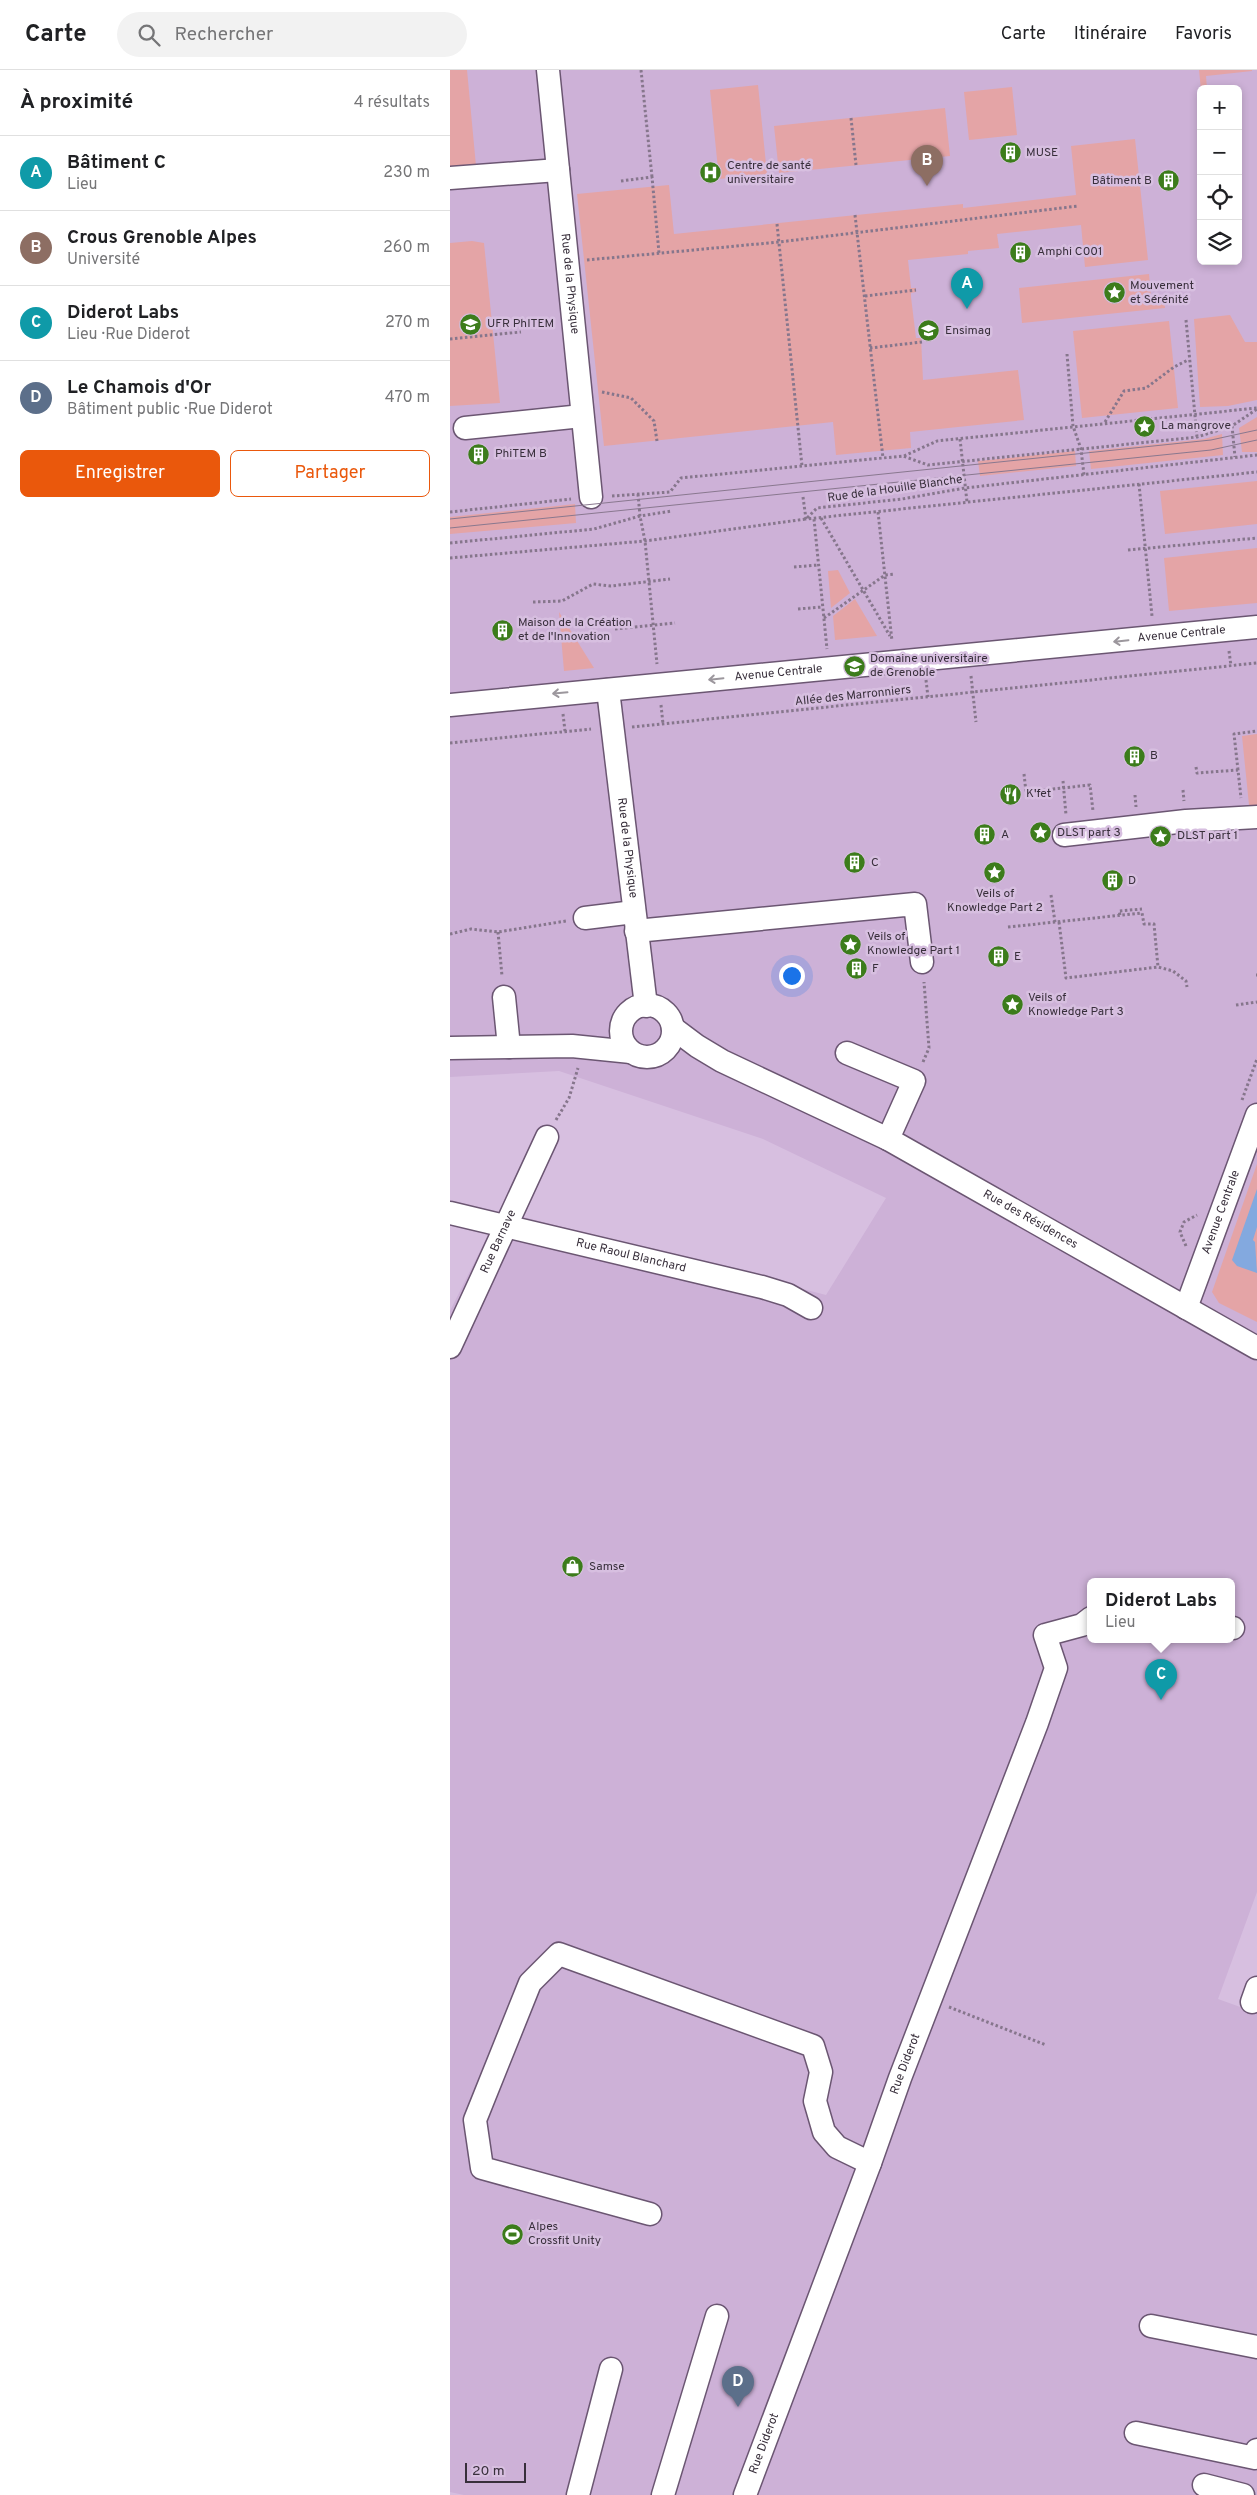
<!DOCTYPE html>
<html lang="fr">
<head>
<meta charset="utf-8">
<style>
	body { margin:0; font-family:Overpass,sans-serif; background:#f2f2f2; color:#202124 }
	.controls { position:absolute; right:15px; top:15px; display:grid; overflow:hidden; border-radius:8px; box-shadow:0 2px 8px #0003 }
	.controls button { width:45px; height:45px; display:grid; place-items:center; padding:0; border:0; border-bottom:1px solid #e0e0e0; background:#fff; color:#202124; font:25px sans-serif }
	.scale { position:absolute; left:15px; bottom:12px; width:61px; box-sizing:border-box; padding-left:5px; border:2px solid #382f3b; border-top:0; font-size:14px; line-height:18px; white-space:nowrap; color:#382f3b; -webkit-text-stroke:4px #d7bfe0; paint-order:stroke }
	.you { position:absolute; left:341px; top:905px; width:18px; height:18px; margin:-12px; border:4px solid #fff; border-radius:50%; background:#1a73e8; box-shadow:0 0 0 8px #1a73e833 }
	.badge { display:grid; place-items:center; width:32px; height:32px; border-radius:50%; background:#ea580c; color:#fff; font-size:16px; font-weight:700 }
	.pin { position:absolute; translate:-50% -41px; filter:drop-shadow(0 1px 2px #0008) }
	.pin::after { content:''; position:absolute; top:26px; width:18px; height:15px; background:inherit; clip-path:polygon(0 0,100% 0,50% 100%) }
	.popup { position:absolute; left:637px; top:1508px; width:148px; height:65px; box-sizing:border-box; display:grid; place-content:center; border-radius:8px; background:#fff; filter:drop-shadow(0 1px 4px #0005); font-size:16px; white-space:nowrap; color:#757577 }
	.popup b { font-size:19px; color:#202124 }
	.popup::after { content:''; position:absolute; left:50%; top:100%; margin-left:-10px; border:10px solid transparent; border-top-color:#fff }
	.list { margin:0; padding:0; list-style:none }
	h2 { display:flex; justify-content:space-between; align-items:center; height:65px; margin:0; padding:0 20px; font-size:21px }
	h2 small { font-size:16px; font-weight:400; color:#757577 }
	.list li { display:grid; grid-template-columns:32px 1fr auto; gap:15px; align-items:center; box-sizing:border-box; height:75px; padding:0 20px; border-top:1px solid #e0e0e0 }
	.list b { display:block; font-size:19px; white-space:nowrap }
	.list p { margin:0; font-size:16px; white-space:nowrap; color:#757577 }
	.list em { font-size:16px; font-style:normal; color:#757577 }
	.actions { display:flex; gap:10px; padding:15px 20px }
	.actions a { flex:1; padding:11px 0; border:1px solid #ea580c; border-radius:8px; text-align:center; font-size:18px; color:#ea580c }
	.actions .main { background:#ea580c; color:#fff }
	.icon { flex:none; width:28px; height:28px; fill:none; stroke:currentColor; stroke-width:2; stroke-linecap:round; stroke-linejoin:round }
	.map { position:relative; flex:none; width:807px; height:2425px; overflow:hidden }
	header { display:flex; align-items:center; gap:30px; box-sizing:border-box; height:70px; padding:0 25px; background:#fff; border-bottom:1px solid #e0e0e0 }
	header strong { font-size:24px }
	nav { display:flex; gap:28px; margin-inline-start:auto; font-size:18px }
	.search { width:350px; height:45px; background:#f2f2f2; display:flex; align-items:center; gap:12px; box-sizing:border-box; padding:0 18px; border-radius:28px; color:#757577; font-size:19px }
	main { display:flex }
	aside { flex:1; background:#fff }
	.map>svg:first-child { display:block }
	.built { fill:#cdb1d7; fill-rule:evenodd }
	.green { fill:#e4a4a6 }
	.water { fill:#83a9df }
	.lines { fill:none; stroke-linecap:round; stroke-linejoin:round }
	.minor-casing { stroke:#6b5672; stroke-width:25 }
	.path { stroke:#86768c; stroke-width:3; stroke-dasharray:2.5 2.5; stroke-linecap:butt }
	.minor { stroke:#fff; stroke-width:22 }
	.tram { stroke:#89788f; stroke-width:1 }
	.oneway { stroke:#9c979d }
	.labels { text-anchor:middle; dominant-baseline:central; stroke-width:5; stroke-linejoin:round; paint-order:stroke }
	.poi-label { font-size:12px; fill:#382f3b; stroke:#d7bfe0; text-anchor:start }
	.street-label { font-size:12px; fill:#382f3b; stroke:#d7bfe0 }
</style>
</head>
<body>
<header>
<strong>Carte</strong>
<div class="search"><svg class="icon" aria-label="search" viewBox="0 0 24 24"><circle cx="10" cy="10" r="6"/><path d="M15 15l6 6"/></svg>Rechercher</div>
<nav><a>Carte</a><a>Itinéraire</a><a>Favoris</a></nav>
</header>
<main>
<aside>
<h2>À proximité<small>4 résultats</small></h2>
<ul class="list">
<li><span class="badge" style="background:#0f9aa8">A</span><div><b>Bâtiment C</b><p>Lieu</p></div><em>230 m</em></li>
<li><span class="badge" style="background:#8d6e63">B</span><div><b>Crous Grenoble Alpes</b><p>Université</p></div><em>260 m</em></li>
<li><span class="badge" style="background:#0f9aa8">C</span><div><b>Diderot Labs</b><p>Lieu · Rue Diderot</p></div><em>270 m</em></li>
<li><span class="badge" style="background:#5c6f8a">D</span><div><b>Le Chamois d'Or</b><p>Bâtiment public · Rue Diderot</p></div><em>470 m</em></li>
</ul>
<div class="actions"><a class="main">Enregistrer</a><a>Partager</a></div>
</aside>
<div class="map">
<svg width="807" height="2425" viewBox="0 0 807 2425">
	<rect width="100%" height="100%" fill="#d7bfe0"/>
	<path class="built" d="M0,0H807V1822L768,1929L807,1943V2425H14L0,2422V1241L50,1141L376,1225L436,1128L313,1069L109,1001L0,1007ZM751,19H788V191H751ZM641,1511H781V1569H641Z"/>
	<path class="green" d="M0,0H17L26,96L0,99Z
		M749,0H802V1L756,6L757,19L751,20Z
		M308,15L317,104L269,109L260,20Z
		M562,17L567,65L519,70L514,22Z
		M495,38L500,86L329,103L324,56Z
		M685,69L698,190L635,197L631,155L547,164L549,178L518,181V184L458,190L461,218H466V222L461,223V227L466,268H471L473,310L568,300L574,350L460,362L461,378L386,385L383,352L154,376L127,124L219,115L224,164L513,134V138L626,125L621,76Z
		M22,171L34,173L50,333L0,336V173Z
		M699,204L701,226L714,225L715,238L572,253L569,218Z
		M780,245L795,272H807V330L778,336L750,337L744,249Z
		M719,251L728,338L632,348L623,261Z
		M807,347V382H792L789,358Z
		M772,364L773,385L641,399L639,381L754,369Z
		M625,381L626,396L530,406L528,391Z
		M807,411V454L715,464L710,421Z
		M125,434L126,453L0,464V447Z
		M807,478V533L719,541L714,488Z
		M388,500L400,523L381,538L378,501Z
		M405,529L427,566L385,570L383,546Z
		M109,542L144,598L114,601Z
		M807,664V742L799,735L792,666Z
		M807,1094V1252L769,1233L762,1222Z"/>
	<path class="water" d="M807,1119V1157L803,1170L805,1172L807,1203L787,1196L782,1190Z"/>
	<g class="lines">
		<defs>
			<g id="minor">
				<path id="s1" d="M98,0L141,427"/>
				<path d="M0,108L108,100"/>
				<path d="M15,358L132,346"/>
				<path id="s2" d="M158,620L196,936"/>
				<path id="s3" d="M0,635L807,557"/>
				<path d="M614,765L736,751L807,747"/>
				<path d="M135,848L184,842"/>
				<path d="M186,861L465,834L472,892"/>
				<path d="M54,927L59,977"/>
				<circle cx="197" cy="961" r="26"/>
				<path id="s4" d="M223,958L247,976L272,991L438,1069L807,1278"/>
				<path d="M0,978L122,976L181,982"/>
				<path d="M397,983L464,1011L438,1069"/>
				<path id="s5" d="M0,1143L312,1217L338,1225L361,1238"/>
				<path id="s6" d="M736,1238L807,1045"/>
				<path id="s7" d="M0,1277L97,1067"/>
				<path d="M781,1558H783"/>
				<path d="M802,1932L807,1918"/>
				<path d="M200,2144L32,2098L25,2050L80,1913L109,1884L363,1976L371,2002L365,2031L374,2062L387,2077L420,2093"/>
				<path d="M701,2256L807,2277"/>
				<path d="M686,2363L805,2388L807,2380"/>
				<path d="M754,2415L793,2425"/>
				<path d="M128,2425L161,2299"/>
				<path d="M213,2425L267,2246"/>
				<path id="s8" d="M295,2425L420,2093L450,2008L587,1653L606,1598L595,1565L632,1555L641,1548"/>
			</g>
		</defs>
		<use href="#minor" class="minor-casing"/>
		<path class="path" d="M191,0L202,107
			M401,48L406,95
			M171,111L202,107L209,183
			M405,145L433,388
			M327,154L352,396
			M137,190L329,172L628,136
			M415,226L466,220
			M736,250L747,367
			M0,269L71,262
			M420,278L472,272
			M617,284L623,356L631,379L634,405
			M152,322L181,328L204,351L207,371
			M655,352L674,321L696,318L724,297L738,290
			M782,356L785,387
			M510,369L517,432
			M454,386L487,371L807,338
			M478,414L514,412
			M689,414L702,546
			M188,424L190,446L222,441
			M162,426L220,422L231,408L453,386L478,395L747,367L782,356L807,339
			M353,427L356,449L807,402
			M0,442L121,429
			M428,442L442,571
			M371,448L440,566
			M364,449L377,579
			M0,473L144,459L190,446L195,471L207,594
			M678,480L807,468
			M0,488L195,471L356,449L367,438L452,429L515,418L807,385
			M344,497L368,495
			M83,532L112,531L143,514L161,516L220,509
			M348,539L372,537
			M374,548L435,505L445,504
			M165,559L225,553
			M779,581L781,596
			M521,606L526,652
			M476,610L478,627
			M211,635L213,654
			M113,644L115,661
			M182,657L807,593
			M0,673L141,659
			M746,697L747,703L788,700L791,728
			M788,700L784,664L807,661
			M574,704L576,722L640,715L643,741
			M613,711L616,745
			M733,720L734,731
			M685,725L686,737
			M601,825L605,852
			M670,845L669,841L692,839
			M609,852L616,908L708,897L723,901L736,911L737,917
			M558,857L692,843L694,854H704L708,897
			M48,862L52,906
			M0,864L21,859L48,862L116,851
			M806,905H807
			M786,935L807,932
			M473,992L479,978L474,912
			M792,1030L807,989
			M106,1050L119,1028L128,998
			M736,1176L730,1162L734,1152L747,1145
			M499,1937L596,1975"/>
		<use href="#minor" class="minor"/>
		<path class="tram" d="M0,449L761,370L807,360
			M0,458L761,380L807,370"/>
	</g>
	<defs><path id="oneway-shaft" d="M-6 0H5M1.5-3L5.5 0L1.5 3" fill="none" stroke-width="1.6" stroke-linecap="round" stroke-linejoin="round" transform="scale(1.25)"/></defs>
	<g class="oneway">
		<use href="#oneway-shaft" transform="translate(671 571) rotate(174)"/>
		<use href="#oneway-shaft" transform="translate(266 609) rotate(174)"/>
		<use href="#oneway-shaft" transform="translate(110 623) rotate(175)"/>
	</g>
	<defs>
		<symbol id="building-disc" viewBox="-11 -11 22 22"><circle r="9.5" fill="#3c7c1b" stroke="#d7bfe0"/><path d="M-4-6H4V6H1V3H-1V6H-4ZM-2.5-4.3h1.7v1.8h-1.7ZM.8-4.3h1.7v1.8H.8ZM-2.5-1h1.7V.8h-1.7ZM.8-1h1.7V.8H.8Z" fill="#fff"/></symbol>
		<symbol id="hospital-disc" viewBox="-11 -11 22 22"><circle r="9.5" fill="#3c7c1b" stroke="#d7bfe0"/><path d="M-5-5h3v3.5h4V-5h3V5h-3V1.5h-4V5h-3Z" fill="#fff"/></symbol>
		<symbol id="sight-disc" viewBox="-11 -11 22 22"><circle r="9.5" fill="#3c7c1b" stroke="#d7bfe0"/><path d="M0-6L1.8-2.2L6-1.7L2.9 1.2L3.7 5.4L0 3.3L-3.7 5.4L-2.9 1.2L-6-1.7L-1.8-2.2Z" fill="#fff"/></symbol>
		<symbol id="university-disc" viewBox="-11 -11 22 22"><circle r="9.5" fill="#3c7c1b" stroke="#d7bfe0"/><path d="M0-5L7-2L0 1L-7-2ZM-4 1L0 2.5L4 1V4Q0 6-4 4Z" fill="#fff"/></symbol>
		<symbol id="restaurant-disc" viewBox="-11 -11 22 22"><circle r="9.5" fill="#3c7c1b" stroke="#d7bfe0"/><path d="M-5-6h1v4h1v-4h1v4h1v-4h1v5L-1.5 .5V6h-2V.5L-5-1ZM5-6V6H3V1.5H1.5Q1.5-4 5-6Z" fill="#fff"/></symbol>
		<symbol id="shop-disc" viewBox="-11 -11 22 22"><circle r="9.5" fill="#3c7c1b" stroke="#d7bfe0"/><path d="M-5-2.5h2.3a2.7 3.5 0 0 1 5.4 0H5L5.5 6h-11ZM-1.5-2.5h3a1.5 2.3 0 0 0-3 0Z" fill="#fff"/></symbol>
		<symbol id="stadium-disc" viewBox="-11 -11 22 22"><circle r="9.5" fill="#3c7c1b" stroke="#d7bfe0"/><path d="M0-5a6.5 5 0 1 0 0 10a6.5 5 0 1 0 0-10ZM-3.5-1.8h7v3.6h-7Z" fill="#fff"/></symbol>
	</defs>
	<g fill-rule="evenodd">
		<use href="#building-disc" x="548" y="70" width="25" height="25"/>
		<use href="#hospital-disc" x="248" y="90" width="25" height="25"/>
		<use href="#building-disc" x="706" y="98" width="25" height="25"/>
		<use href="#building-disc" x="558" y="170" width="25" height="25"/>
		<use href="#sight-disc" x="652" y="210" width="25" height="25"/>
		<use href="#university-disc" x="8" y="242" width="25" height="25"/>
		<use href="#university-disc" x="466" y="248" width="25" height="25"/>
		<use href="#sight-disc" x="682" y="344" width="25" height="25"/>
		<use href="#building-disc" x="16" y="372" width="25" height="25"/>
		<use href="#building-disc" x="40" y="548" width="25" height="25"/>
		<use href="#university-disc" x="392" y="584" width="25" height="25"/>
		<use href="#building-disc" x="672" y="674" width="25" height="25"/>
		<use href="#restaurant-disc" x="548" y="712" width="25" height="25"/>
		<use href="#sight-disc" x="578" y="750" width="25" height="25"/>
		<use href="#building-disc" x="522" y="752" width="25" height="25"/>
		<use href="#sight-disc" x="698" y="754" width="25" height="25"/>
		<use href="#building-disc" x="392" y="780" width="25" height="25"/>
		<use href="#sight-disc" x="532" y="790" width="25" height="25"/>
		<use href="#building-disc" x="650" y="798" width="25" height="25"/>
		<use href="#sight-disc" x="388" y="862" width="25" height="25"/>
		<use href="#building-disc" x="536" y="874" width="25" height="25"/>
		<use href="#building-disc" x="394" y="886" width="25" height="25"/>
		<use href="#sight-disc" x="550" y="922" width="25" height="25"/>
		<use href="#shop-disc" x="110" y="1484" width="25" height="25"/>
		<use href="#stadium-disc" x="50" y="2152" width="25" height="25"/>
	</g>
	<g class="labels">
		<g class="poi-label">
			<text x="576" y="83">MUSE</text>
			<text x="277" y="96">Centre de santé<tspan x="277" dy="14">universitaire</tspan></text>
			<text x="702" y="111" text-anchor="end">Bâtiment B</text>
			<text x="587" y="182">Amphi C001</text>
			<text x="680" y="216">Mouvement<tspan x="680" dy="14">et Sérénité</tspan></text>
			<text x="37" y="254">UFR PhITEM</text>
			<text x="495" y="261">Ensimag</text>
			<text x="711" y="356">La mangrove</text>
			<text x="45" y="384">PhiTEM B</text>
			<text x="68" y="553">Maison de la Création<tspan x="68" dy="14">et de l'Innovation</tspan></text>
			<text x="420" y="589">Domaine universitaire<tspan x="420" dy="14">de Grenoble</tspan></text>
			<text x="700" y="686">B</text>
			<text x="576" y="724">K'fet</text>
			<text x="607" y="763">DLST part 3</text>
			<text x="551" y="765">A</text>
			<text x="727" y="766">DLST part 1</text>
			<text x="421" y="793">C</text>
			<text x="678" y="811">D</text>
			<text x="545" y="824" text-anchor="middle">Veils of<tspan x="545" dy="14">Knowledge Part 2</tspan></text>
			<text x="417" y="867">Veils of<tspan x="417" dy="14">Knowledge Part 1</tspan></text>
			<text x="564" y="887">E</text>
			<text x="422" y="899">F</text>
			<text x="578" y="928">Veils of<tspan x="578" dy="14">Knowledge Part 3</tspan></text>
			<text x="139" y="1497">Samse</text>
			<text x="78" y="2157">Alpes<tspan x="78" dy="14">Crossfit Unity</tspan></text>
		</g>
		<g class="street-label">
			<text stroke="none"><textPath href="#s1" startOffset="215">Rue de la Physique</textPath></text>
			<text transform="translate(445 419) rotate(-8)">Rue de la Houille Blanche</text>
			<text stroke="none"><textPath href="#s3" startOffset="735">Avenue Centrale</textPath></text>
			<text stroke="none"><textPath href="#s3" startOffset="330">Avenue Centrale</textPath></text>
			<text transform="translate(403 626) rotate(-6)">Allée des Marronniers</text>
			<text stroke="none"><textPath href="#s2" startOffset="159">Rue de la Physique</textPath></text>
			<text stroke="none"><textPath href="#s6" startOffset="102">Avenue Centrale</textPath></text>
			<text stroke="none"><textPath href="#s4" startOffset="406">Rue des Résidences</textPath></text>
			<text stroke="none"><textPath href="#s7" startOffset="116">Rue Barnave</textPath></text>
			<text stroke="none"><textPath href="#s5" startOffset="186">Rue Raoul Blanchard</textPath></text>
			<text stroke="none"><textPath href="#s8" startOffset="460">Rue Diderot</textPath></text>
			<text stroke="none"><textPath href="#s8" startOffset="55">Rue Diderot</textPath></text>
		</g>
	</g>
</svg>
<div class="controls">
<button>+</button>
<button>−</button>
<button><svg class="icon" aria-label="locate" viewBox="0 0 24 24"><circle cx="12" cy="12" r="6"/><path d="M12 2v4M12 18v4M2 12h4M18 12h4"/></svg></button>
<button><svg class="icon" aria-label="layers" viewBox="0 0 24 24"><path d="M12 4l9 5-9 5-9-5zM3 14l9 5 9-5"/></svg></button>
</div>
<div class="scale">20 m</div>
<div class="you"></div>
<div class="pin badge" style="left:517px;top:239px;background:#0f9aa8">A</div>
<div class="pin badge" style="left:477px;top:116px;background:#8d6e63">B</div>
<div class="pin badge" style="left:711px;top:1630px;background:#0f9aa8">C</div>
<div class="popup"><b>Diderot Labs</b>Lieu</div>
<div class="pin badge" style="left:288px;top:2337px;background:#5c6f8a">D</div>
</div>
</main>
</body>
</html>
